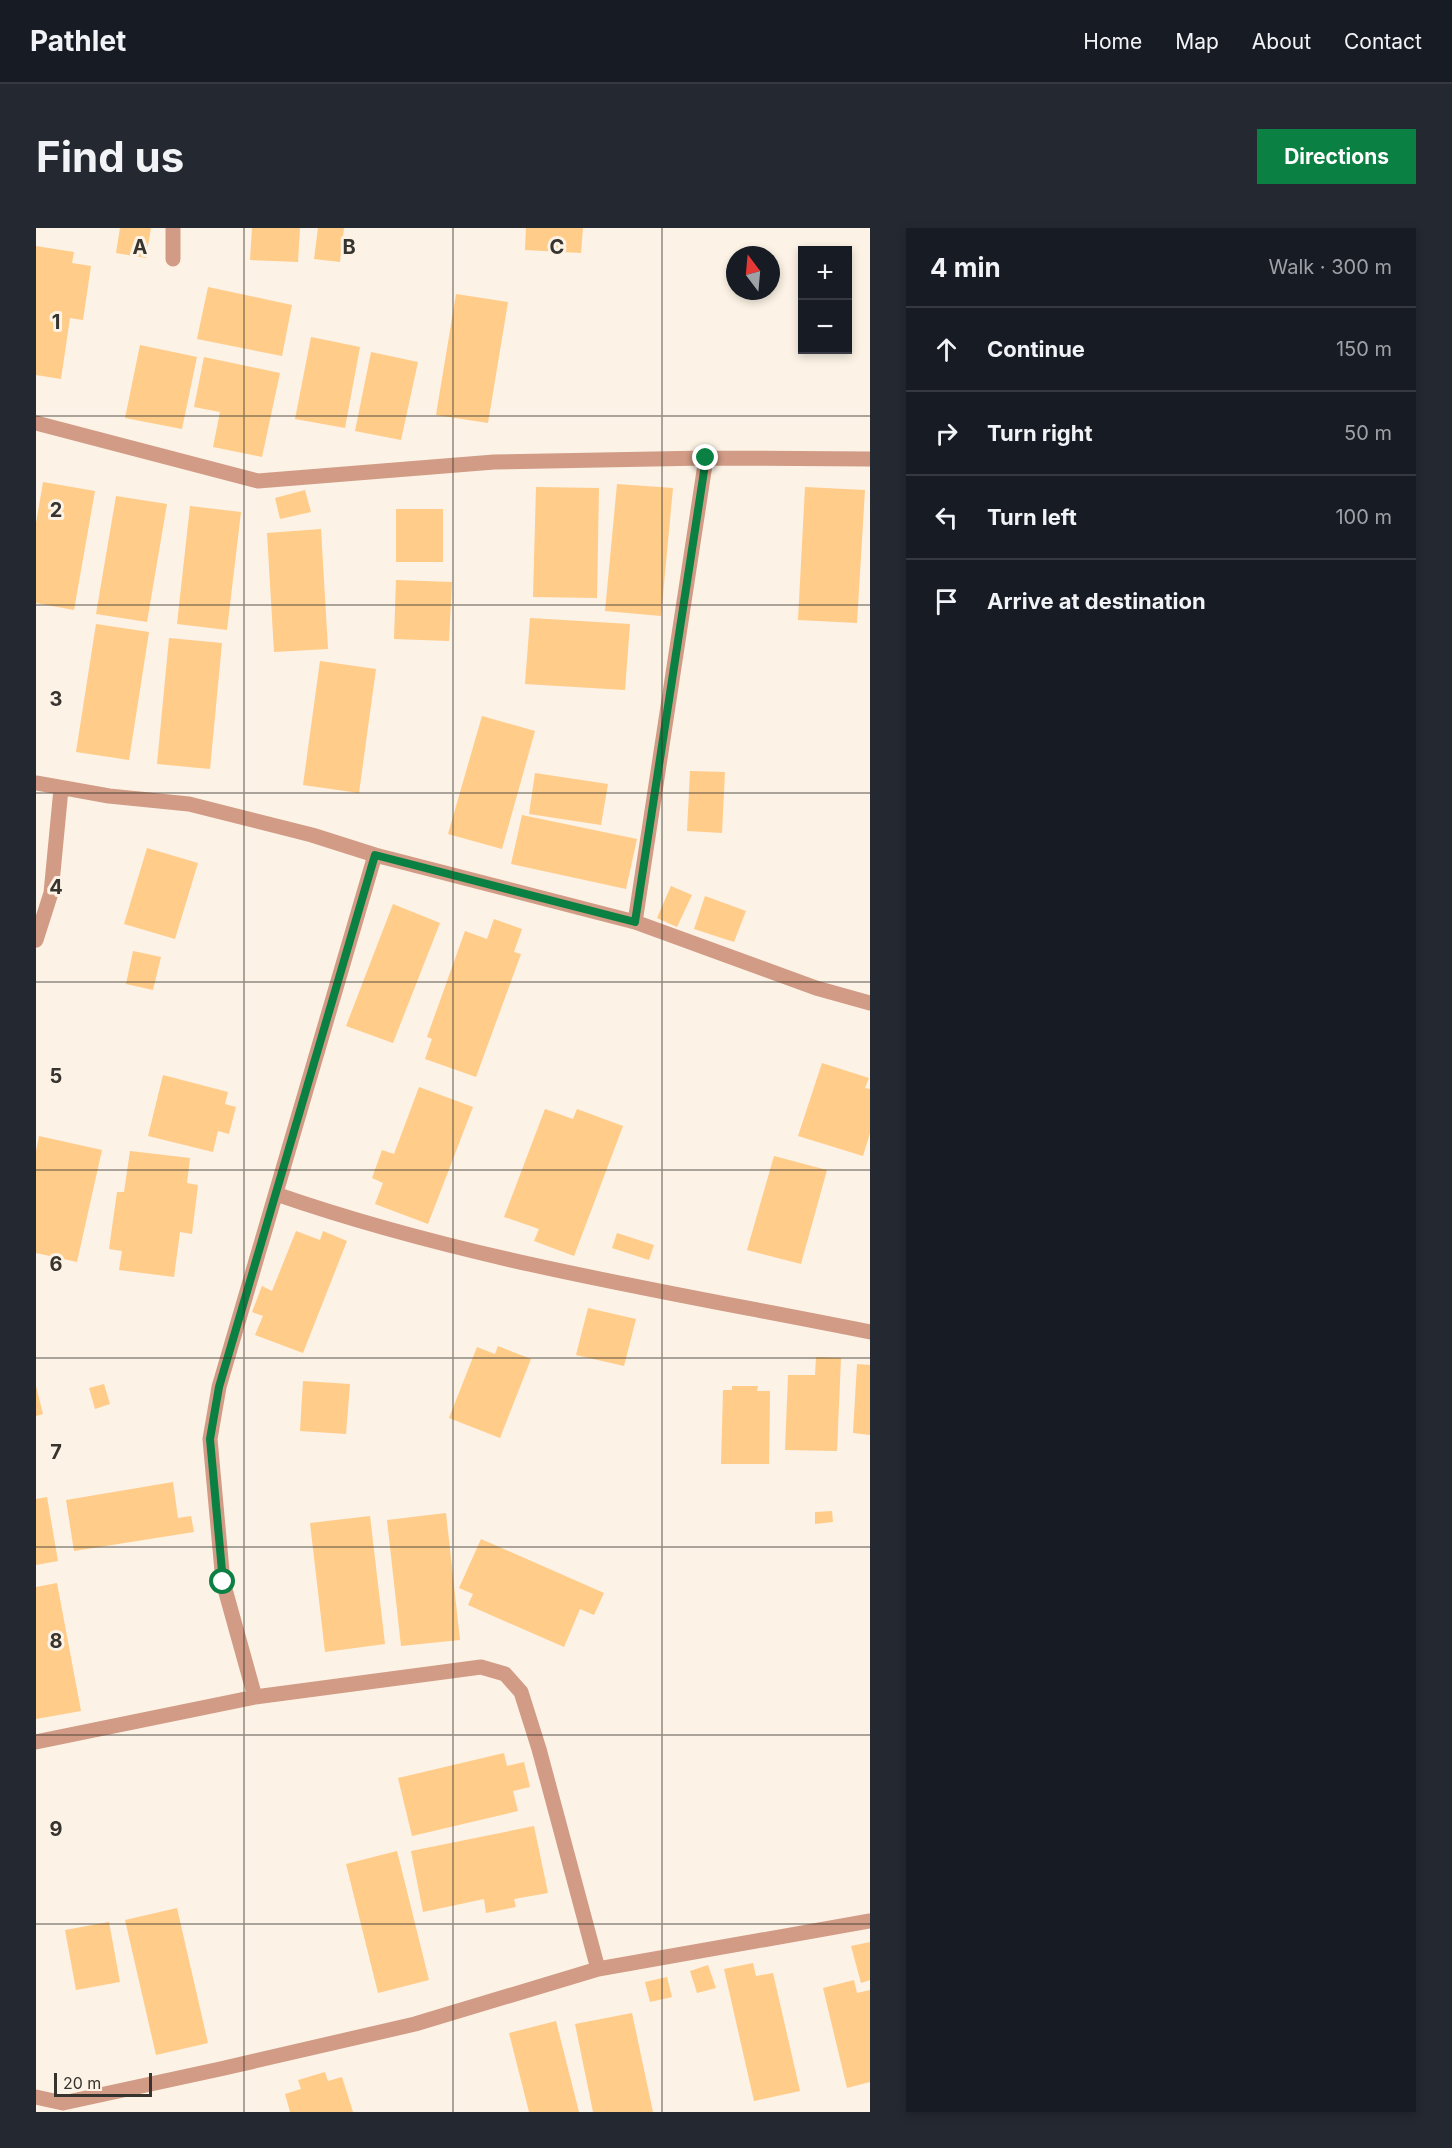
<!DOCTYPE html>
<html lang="en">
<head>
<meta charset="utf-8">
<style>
	body { margin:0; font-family:Inter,sans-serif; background:#242831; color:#f1f3f6 }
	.controls { position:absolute; right:18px; top:18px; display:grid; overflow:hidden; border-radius:0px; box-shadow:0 3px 9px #0003 }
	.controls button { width:54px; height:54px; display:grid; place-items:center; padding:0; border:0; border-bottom:2px solid #363941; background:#171b24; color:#f1f3f6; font:30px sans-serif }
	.compass { position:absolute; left:690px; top:18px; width:54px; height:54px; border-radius:50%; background:#171b24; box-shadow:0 3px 9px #0003; rotate:344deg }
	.scale { position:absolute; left:18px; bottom:15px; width:98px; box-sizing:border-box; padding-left:6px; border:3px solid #37332e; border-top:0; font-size:16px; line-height:21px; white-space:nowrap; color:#37332e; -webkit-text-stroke:4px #fcf2e5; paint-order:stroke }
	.stop { position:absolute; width:18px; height:18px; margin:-14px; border:4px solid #0b8043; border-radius:50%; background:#fff }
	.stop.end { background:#0b8043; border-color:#fff; box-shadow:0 2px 6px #0008 }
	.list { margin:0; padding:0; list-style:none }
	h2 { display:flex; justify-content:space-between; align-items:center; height:78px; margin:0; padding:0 24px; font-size:26px }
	h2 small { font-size:20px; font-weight:400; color:#9ea1a6 }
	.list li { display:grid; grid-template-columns:39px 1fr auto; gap:18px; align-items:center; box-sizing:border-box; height:84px; padding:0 24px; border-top:2px solid #363941 }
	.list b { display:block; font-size:22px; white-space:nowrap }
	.list em { font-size:20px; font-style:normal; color:#9ea1a6 }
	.icon { flex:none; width:33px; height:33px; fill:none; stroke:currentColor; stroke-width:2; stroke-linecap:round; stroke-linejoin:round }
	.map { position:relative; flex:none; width:834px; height:1884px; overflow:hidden; border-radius:0px }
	header { display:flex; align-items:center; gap:36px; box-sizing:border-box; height:84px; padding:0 30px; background:#171b24; border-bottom:2px solid #363941 }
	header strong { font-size:28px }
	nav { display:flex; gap:33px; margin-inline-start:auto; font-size:21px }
	.intro { display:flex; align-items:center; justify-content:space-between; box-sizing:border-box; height:144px; padding:0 36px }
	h1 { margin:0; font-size:42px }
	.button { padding:15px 27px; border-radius:0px; background:#0b8043; color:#fff; font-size:21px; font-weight:700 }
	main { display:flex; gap:36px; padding:0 36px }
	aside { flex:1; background:#171b24; border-radius:0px; box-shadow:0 3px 9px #0003 }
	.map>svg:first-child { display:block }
	.building { fill:#ffcc8a }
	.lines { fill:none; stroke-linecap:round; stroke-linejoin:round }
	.minor { stroke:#d19b85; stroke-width:15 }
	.route { stroke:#0b8043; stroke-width:8 }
	.grid { fill:none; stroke:#37332e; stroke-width:1.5; stroke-opacity:0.55 }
	.grid-label { font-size:20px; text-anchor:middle; font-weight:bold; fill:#37332e; stroke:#fcf2e5; stroke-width:6; stroke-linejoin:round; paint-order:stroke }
</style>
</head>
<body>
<header>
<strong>Pathlet</strong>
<nav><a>Home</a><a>Map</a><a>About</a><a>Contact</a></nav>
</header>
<div class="intro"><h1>Find us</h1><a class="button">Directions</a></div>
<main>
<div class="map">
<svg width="834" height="1884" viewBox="0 0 834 1884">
	<rect width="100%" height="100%" fill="#fcf2e5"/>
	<path class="building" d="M84,0H115L110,30L80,25Z
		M216,0H264L262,34L214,32Z
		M282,0H308L304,34L278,31Z
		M490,0H547L545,25L489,22Z
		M0,18L38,24L36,35L55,38L47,92L34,90L25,151L0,147Z
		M172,59L256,77L246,128L161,111Z
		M420,66L472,74L452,195L400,187Z
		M275,109L324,119L309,200L259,191Z
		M104,117L161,129L146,201L89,190Z
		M335,124L382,134L365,212L319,203Z
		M168,129L244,145L226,229L177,219L184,184L158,179Z
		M7,254L59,263L38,382L0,375V295Z
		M581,256L637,260L625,388L569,383Z
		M500,259L563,260L561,370L497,369Z
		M769,259L829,262L821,395L762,392Z
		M269,262L275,284L244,291L239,270Z
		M80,268L131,276L111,394L60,386Z
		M154,278L205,284L191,402L141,396Z
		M360,281H407V334H360Z
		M285,301L292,421L238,424L231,305Z
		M360,352L416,354L413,413L358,411Z
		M494,390L594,396L589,462L489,456Z
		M60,396L113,404L93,532L40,524Z
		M133,410L186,415L174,541L121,536Z
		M284,433L340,441L323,565L267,557Z
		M446,488L499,503L466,621L412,606Z
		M654,543L689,544L686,605L651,603Z
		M499,545L572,556L565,597L493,586Z
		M486,587L601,611L590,661L475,636Z
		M111,620L162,635L139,711L88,696Z
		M635,658L656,667L641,699L621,690Z
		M669,668L710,683L698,714L658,701Z
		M357,676L404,695L357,815L310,798Z
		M458,691L486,701L478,724L485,726L440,849L389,831L396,811L391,809L429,703L451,711Z
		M97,723L125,729L117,762L90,756Z
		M786,835L833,850L829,860L834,861V905L827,928L762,908Z
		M127,847L192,864L189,876L200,879L193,906L182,903L177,924L112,908Z
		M383,859L437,879L392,996L339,976L347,955L336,950L346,922L358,926Z
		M509,881L537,891L541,881L587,898L538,1028L498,1013L503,1001L468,989Z
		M3,908L66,922L41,1034L0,1025V923Z
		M94,923L154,930L151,955L162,957L156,1006L144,1004L138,1049L83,1042L86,1023L73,1021L81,964H88Z
		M738,928L791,942L765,1036L711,1022Z
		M260,1003L284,1012L287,1003L311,1013L267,1125L219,1107L227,1088L216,1084L226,1058L236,1063Z
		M581,1005L618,1017L613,1032L576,1020Z
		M552,1080L600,1091L588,1138L540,1127Z
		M462,1118L495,1131L464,1210L413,1190L441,1119L459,1126Z
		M780,1129L805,1130L801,1223L749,1222L752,1147H779Z
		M821,1136L834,1137V1207L817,1205Z
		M267,1153L314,1156L310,1206L264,1203Z
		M68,1156L74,1176L59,1181L53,1160Z
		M0,1158L7,1186L0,1188Z
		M696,1158H722L721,1163H734L733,1236H685L687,1162H696Z
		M137,1254L142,1290L155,1288L158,1304L38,1323L30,1272Z
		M11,1269L22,1333L0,1337V1271Z
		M796,1283L797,1294L779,1296V1284Z
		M410,1285L424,1412L365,1418L351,1292Z
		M334,1288L349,1416L289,1424L274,1295Z
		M445,1311L568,1365L558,1387L544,1381L528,1419L432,1377L437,1366L423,1360Z
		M21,1355L45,1483L0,1491V1359Z
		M468,1525L471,1538L488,1534L494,1559L477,1563L482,1583L376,1608L362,1550Z
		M498,1598L512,1665L478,1671L480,1679L450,1685L448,1671L387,1684L375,1623Z
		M361,1623L393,1752L342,1765L310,1636Z
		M141,1680L172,1815L120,1827L89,1692Z
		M73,1694L84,1754L40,1762L29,1702Z
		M834,1714V1752L825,1755L815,1718Z
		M717,1735L720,1748L737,1745L764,1863L718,1873L688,1741Z
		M672,1737L680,1760L661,1765L654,1743Z
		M631,1749L636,1769L614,1774L609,1754Z
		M818,1752L821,1765L834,1762V1854L811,1860L787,1760Z
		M596,1785L617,1884H557L539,1796Z
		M520,1793L543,1884H493L473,1805Z
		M289,1844L292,1853L306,1849L317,1884H254L249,1866L265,1861L262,1852Z"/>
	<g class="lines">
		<path class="minor" d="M137,31V0
			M0,195L222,253L458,234L670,230L834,231
			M0,555L73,568L153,576L276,607L339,627L599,694L780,760L834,775
			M339,627L183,1159L174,1211L187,1354L219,1469L445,1439L469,1446L485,1464L503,1521L562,1741L834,1693
			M599,694L670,230
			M0,712L15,665L25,561
			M240,966C433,1033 635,1064 834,1104
			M0,1514L219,1469
			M0,1869L27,1875L184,1841L379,1796L562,1741"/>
	</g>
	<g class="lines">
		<path class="route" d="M187,1354L174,1211L183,1159L339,627L599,694L670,230"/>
	</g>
	<path class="grid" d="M208,0V1884M417,0V1884M626,0V1884M0,188H834M0,377H834M0,565H834M0,754H834M0,942H834M0,1130H834M0,1319H834M0,1507H834M0,1696H834"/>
	<g class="grid-label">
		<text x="104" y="26">A</text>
		<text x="313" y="26">B</text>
		<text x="521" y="26">C</text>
		<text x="20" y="101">1</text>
		<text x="20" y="289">2</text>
		<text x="20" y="478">3</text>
		<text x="20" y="666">4</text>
		<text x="20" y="855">5</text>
		<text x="20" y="1043">6</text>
		<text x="20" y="1231">7</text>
		<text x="20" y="1420">8</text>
		<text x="20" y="1608">9</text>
	</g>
</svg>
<div class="controls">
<button>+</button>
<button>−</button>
</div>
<svg class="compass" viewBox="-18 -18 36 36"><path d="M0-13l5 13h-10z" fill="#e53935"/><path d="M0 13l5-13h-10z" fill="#9ea1a6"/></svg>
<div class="scale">20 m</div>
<div class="stop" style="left:187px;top:1354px"></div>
<div class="stop end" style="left:670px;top:230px"></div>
</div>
<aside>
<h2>4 min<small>Walk · 300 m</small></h2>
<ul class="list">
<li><svg class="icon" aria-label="ahead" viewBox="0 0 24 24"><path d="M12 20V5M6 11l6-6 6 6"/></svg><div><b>Continue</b></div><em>150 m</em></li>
<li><svg class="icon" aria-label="right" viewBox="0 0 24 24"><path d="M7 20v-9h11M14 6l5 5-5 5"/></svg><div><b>Turn right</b></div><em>50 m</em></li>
<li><svg class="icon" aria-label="left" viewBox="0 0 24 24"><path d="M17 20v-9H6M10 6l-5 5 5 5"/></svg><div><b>Turn left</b></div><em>100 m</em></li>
<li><svg class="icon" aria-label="arrive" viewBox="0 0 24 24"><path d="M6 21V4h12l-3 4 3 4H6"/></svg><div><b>Arrive at destination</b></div></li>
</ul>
</aside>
</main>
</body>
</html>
